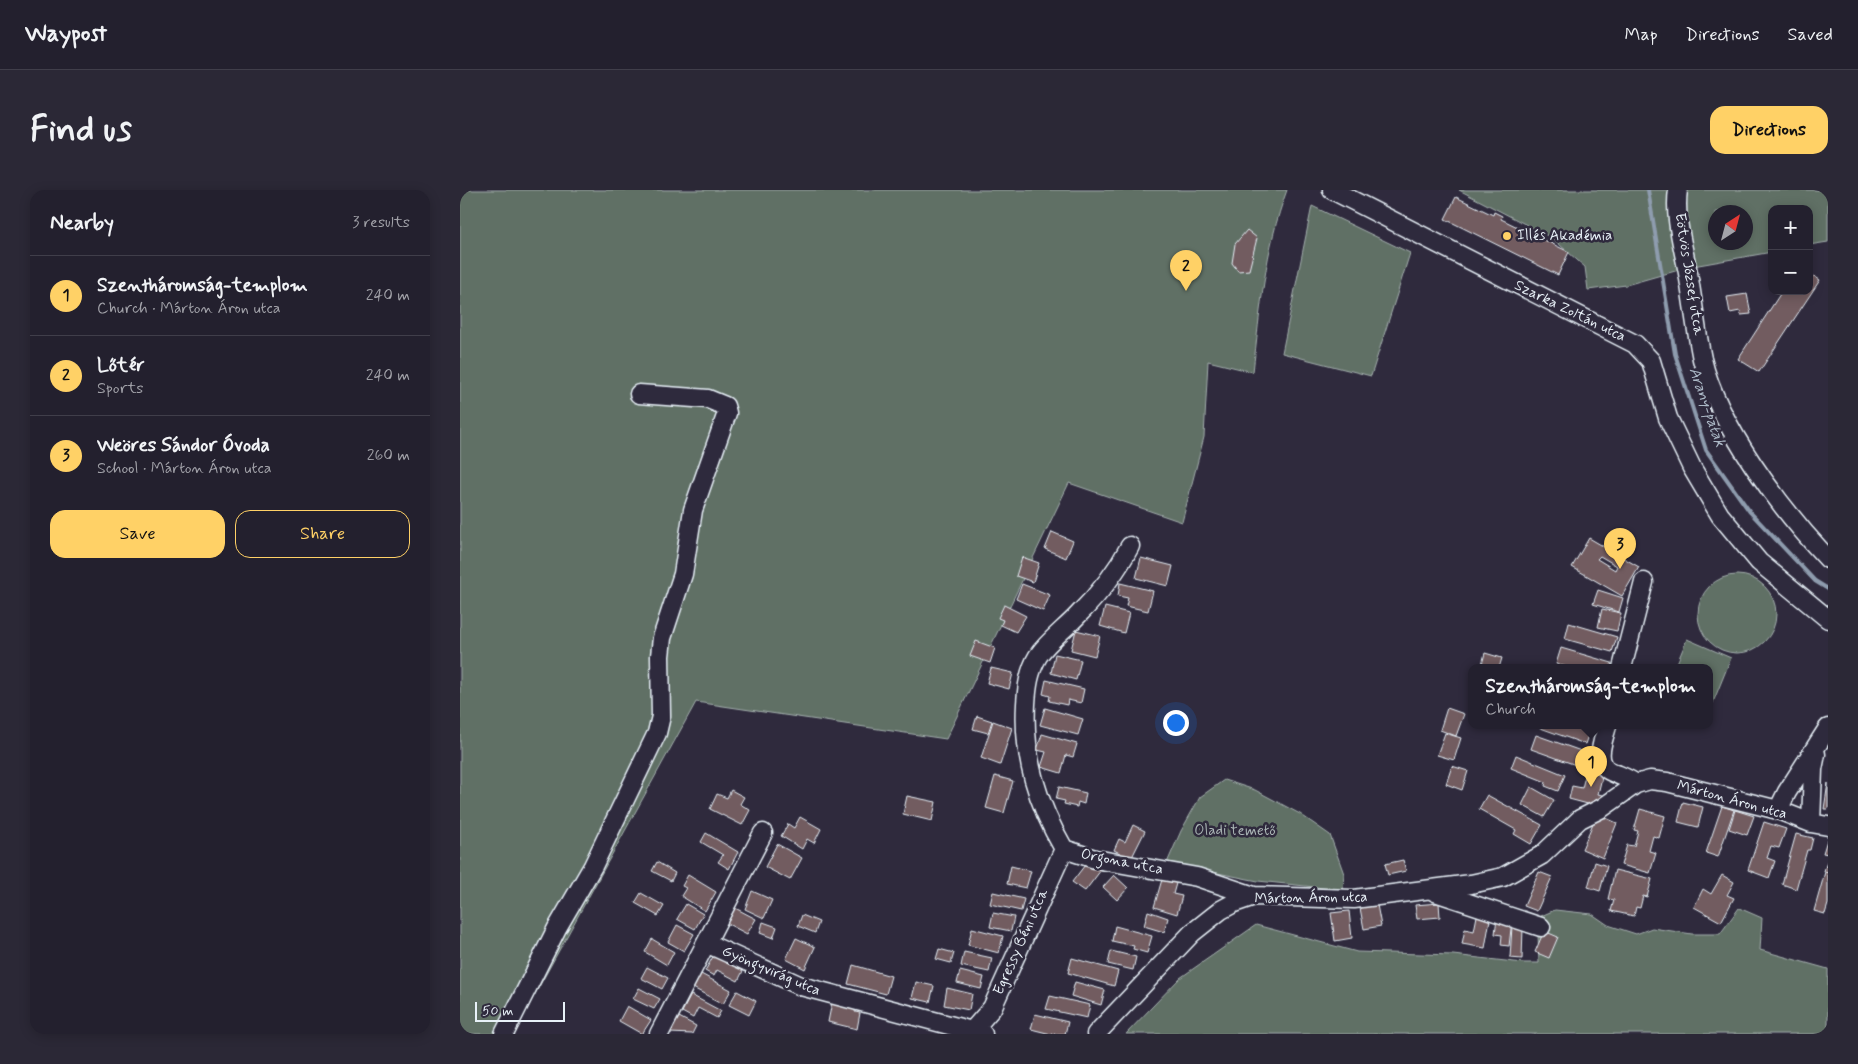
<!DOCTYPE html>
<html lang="en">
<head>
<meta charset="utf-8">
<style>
	body { margin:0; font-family:Mynerve,sans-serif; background:#2b2836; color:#f1f3f6 }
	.controls { position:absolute; right:15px; top:15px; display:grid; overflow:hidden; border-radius:10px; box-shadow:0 2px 12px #0003 }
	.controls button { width:45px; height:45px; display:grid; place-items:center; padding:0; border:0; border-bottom:1px solid #403e4a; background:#23202e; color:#f1f3f6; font:25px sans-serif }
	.compass { position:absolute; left:1248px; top:15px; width:45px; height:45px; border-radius:50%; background:#23202e; box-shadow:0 2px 12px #0003; rotate:36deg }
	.scale { position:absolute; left:15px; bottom:12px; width:90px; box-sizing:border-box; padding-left:5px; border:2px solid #e8f1f8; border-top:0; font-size:14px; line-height:18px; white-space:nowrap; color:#e8f1f8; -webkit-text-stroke:4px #2f2a3d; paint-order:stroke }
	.you { position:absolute; left:715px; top:532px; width:18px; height:18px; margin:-12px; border:4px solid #fff; border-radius:50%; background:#1a73e8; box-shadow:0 0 0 8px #1a73e833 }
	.badge { display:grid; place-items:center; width:32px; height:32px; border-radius:50%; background:#ffd166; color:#111; font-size:16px; font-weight:700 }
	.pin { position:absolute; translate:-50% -41px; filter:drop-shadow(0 1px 2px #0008) }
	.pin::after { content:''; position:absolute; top:26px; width:18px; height:15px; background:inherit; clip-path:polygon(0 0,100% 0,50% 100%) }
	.popup { position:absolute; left:1008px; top:474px; width:245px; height:65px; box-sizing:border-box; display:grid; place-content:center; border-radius:10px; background:#23202e; filter:drop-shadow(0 1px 4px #0005); font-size:16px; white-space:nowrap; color:#a3a3aa }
	.popup b { font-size:19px; color:#f1f3f6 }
	.popup::after { content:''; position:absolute; left:50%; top:100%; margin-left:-10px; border:10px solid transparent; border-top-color:#23202e }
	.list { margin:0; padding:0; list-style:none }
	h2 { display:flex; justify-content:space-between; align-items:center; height:65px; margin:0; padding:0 20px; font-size:21px }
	h2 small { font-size:16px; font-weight:400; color:#a3a3aa }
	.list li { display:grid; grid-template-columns:32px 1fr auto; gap:15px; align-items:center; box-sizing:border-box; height:80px; padding:0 20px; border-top:1px solid #403e4a }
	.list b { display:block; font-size:19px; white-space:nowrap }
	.list p { margin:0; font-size:16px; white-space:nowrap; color:#a3a3aa }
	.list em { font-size:16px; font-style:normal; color:#a3a3aa }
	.actions { display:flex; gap:10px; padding:15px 20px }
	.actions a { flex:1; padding:11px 0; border:1px solid #ffd166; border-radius:15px; text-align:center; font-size:18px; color:#ffd166 }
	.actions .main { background:#ffd166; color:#111 }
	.map { position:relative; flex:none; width:1368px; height:844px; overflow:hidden; border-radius:15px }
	header { display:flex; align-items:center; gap:30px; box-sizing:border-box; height:70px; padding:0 25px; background:#23202e; border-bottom:1px solid #403e4a }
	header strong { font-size:24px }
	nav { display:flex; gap:28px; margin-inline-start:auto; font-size:18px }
	.intro { display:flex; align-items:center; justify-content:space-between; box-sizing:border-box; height:120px; padding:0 30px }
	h1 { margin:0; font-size:35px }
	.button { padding:12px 22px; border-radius:15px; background:#ffd166; color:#111; font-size:18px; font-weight:700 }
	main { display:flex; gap:30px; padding:0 30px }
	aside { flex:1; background:#23202e; border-radius:15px; box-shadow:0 2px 12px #0003 }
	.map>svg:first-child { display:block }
	.green { fill:#606f65; stroke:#a4b0ae; fill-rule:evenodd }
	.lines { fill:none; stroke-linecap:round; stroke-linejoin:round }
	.stream { stroke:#8e9cae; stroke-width:4 }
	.building { fill:#725c60; stroke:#e8f1f8; fill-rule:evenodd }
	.minor-casing { stroke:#e8f1f8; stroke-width:21 }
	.minor { stroke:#2f2a3d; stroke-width:18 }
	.poi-dot { fill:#ffd166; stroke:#2f2a3d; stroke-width:2 }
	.labels { text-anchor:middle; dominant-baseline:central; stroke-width:5; stroke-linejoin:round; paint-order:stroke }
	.poi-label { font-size:15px; fill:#e8f1f8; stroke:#2f2a3d; text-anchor:start }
	.street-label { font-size:15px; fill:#e8f1f8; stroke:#2f2a3d }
	.park-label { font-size:15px; fill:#abb6b6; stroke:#2f2a3d }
	.water-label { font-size:16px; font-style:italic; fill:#acb9c7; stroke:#2f2a3d }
</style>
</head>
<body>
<header>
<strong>Waypost</strong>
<nav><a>Map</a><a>Directions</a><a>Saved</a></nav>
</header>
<div class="intro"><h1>Find us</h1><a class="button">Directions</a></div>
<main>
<aside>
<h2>Nearby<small>3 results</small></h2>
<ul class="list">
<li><span class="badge">1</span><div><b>Szentháromság-templom</b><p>Church · Márton Áron utca</p></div><em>240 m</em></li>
<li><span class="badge">2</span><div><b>Lőtér</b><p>Sports</p></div><em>240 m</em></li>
<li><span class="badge">3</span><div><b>Weöres Sándor Óvoda</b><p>School · Márton Áron utca</p></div><em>260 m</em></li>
</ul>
<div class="actions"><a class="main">Save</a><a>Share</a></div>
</aside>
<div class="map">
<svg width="1368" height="844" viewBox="0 0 1368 844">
	<rect width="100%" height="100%" fill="#2f2a3d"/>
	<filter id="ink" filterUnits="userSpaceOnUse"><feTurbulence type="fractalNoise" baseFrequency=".02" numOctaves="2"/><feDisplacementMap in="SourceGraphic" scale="10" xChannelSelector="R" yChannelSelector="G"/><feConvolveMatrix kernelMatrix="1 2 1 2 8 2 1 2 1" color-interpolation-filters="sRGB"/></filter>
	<g filter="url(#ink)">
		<path class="green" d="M0,0H827C805,59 800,120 793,182L748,171L744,247L722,332L609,293L486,549L236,512L53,844H0Z
			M999,0H1368V52L1349,55V19H1312V62L1233,76L1166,95L1128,100L1125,77L1092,48ZM1256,22H1286V52H1256Z
			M852,16L950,63L911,186L822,163Z
			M1238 424a39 39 0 1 1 78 0a39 39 0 1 1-78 0Z
			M1227,449L1271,468L1250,520V478H1215Z
			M764,590L795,600L840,624L870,645L884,684L883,700L798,691L707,673L721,641L740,607Z
			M1279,718L1302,728L1300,760L1368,779V844H666L720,788L796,735L897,762L993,765L1063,773H1079L1078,744L1081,726L1095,720L1132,724L1148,735L1176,744L1192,738L1232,744H1260Z"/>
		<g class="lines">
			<path class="stream" d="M1188,0L1215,164L1246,260L1290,322L1355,391L1368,399"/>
		</g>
		<path class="building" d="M996,7L1033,25L1034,22L1042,26L1041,29L1109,62L1098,85L985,29Z
			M787,40L797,48L789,80L778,81L772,73L775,54Z
			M1349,83L1360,90L1299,182L1278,169L1322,101H1349Z
			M1287,104L1291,124L1281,125L1280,121L1270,123L1267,107Z
			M592,342L613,351L606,368L585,359Z
			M1129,348L1179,377L1162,406L1112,377ZM1140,366L1157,376L1155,380L1137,369Z
			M562,367L579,373L573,392L556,386Z
			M681,368L713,376L708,396L676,388Z
			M660,393L693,401L688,421L666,416L668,408L658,406Z
			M562,394L590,405L583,421L556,409Z
			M1138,400L1163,408L1159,422L1133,414Z
			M544,415L566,426L556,442L541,435L543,430L538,428Z
			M645,417L669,423L664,443L640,436Z
			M1142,419L1161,423L1157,441L1138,437Z
			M1109,433L1157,447L1152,462L1105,449Z
			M616,440L640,446L635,466L611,460Z
			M516,451L535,458L530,473L510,466Z
			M1101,458L1152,473L1150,478H1111L1096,474Z
			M1025,463L1042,468L1039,478H1021Z
			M595,464L621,470L616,490L591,483Z
			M531,478L553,483L549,499L527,493Z
			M586,490L624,499L621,513L608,510L607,515L589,511L590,506L583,504Z
			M585,518L623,529L618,545L580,535Z
			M987,518L1004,524L996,546L980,540Z
			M517,526L532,531L528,543L513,539Z
			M533,531L552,538L540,575L521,568Z
			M1075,536H1127L1131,537L1125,554Z
			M985,543L1001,548L994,570L977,565Z
			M582,544L617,554L613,567L606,565L601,583L581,577L586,562L577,560Z
			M1076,545L1121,561L1116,575L1071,559Z
			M1056,565L1105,585L1098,601L1085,596L1086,592L1051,578Z
			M992,576L1008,581L1002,600L986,594Z
			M1127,578L1143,583L1138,604L1142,605L1139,617L1109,609L1112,596L1122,598Z
			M535,586L553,591L544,623L526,618Z
			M1368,593V619H1364Z
			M599,597L626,603L624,614L618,612L617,617L604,614L605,611L596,609Z
			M1071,597L1094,610L1084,627L1062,615Z
			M271,600L284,607L280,614L290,620L282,635L250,619L257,604L267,608Z
			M1027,605L1082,635L1071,654L1054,644L1056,640L1019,619Z
			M447,606L476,612L472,631L443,624Z
			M1223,612L1243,617L1238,637L1218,632Z
			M1262,616L1274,620L1258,667L1246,663Z
			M1180,619L1205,626L1199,648L1193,646L1189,661L1196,663L1190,683L1161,675L1167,655L1174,656L1178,641L1174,640Z
			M1275,620L1294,626L1287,645L1269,639Z
			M1137,624L1157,633L1143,668L1122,659Z
			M340,627L361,639L354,653L347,649L342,659L321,646L328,634L334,638Z
			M1304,632L1326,639L1319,658L1311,656L1307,668L1315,671L1309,688L1288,680Z
			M673,635L685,641L671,669L654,660L659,649L665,652Z
			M246,643L278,662L269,679L258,672L263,665L241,652Z
			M1336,644L1353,648L1350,660H1347L1336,699L1322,694Z
			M1367,650H1368V664L1363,663Z
			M317,654L342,668L330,690L305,677Z
			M1368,669V682L1364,681Z
			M943,670L946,681L928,685L925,674Z
			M628,671L641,680L625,701L612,692Z
			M197,672L215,683L211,691L192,681Z
			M1135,672L1147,676L1140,701L1128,697Z
			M551,676L571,681L566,698L547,694Z
			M1155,680L1192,689L1187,707L1183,706L1180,718L1176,717L1174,726L1151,721L1154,710L1148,709Z
			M1079,682L1092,687L1077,721L1064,716Z
			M1365,682L1368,683V714L1365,724L1354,721Z
			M228,685L256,702L245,721L221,706L226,698L222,696Z
			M654,685L668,698L657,710L643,697Z
			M1262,685L1274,692L1267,705L1274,708L1261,732L1234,717L1243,699L1251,704Z
			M703,686L717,690L713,704L722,706L717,724L694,717Z
			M292,701L312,710L304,728L285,719Z
			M533,702L564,709L561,721L530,714Z
			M181,703L204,716L198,726L175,713Z
			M979,713L980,727L957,729L955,715Z
			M226,714L243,724L235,739L217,729Z
			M917,715L921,736L904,739L900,718Z
			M275,718L296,729L287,744L266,733Z
			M688,721L708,728L704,742L684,736Z
			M889,721L892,748L875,751L871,723Z
			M1018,721L1031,723L1025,758L1002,754L1005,739L1014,741Z
			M533,723L554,727L551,741L530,737Z
			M342,725L359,732L355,743L338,736Z
			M1037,728L1052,730L1049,756L1041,755L1042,745L1035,744Z
			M303,732L317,737L313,748L300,743Z
			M217,735L234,744L224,761L208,752Z
			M655,736L692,746L687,763L673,759L674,756L652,751Z
			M1052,736L1063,737L1062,769L1050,768Z
			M512,738L543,746L539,763L508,755Z
			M1084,741L1098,747L1089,768L1075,762Z
			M336,748L355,757L345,779L326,769Z
			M192,749L214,762L207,775L185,762Z
			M479,759L494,763L491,773L476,769Z
			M651,761L676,767L673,780L648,774Z
			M504,762L532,768L529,782L501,776Z
			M255,763L284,779L278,791L257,780L254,786L245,781Z
			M612,768L658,781L654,796L608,783Z
			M393,775L431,786L426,804L388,794Z
			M187,777L208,788L202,799L181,788Z
			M500,781L524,787L521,799L497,793Z
			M241,784L271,800L263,814L233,798Z
			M456,792L474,796L470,812L452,808Z
			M615,792L645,800L641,815L611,806Z
			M179,798L200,809L194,819L173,809Z
			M487,798L512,804L509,820L484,815Z
			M277,801L296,811L289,825L269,815Z
			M231,805L261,821L257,828L238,818L233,828L222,822Z
			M590,806L630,815L627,828L586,819Z
			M372,812L396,817L395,822L400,823L397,839L368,832Z
			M167,816L191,830L182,844L159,831Z
			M575,824L608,832L605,844H591L571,839Z
			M219,827L236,836L232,844L210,843Z"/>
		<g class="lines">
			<defs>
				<path id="minor" d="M872,0L1175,154L1191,171L1208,228L1232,278L1260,325L1299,372L1368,429
					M1218,0C1214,27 1223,56 1228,83C1233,111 1236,140 1242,169C1258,236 1321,319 1368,369
					M670,356C656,383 639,404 618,425C605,439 588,451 578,466C569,481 567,497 566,514C563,567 577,613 604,659L635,669L737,687L794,706
					M1162,478L1184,392
					M1147,536C1144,549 1134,570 1148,580C1157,585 1167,587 1176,594
					M1318,620L1327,602L1368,538
					M1351,633L1353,579L1356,564
					M975,702L1081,737
					M246,753L341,796L523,844
					M512,841L532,818L604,659
					M44,844L97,738L133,676L197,543L201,526L200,466L202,448L223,384L233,320L267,223L265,216L248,209L179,204
					M199,844L303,643
					M636,844L732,743L761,720L774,713L794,706L894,709L1011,694L1043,687L1082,665L1120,629L1142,618L1176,594L1190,590L1207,592L1318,620L1351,633L1368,636"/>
			</defs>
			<use href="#minor" class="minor-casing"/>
			<use href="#minor" class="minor"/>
		</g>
	</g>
	<circle class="poi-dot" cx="1047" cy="46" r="5"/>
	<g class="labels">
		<g class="poi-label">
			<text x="1057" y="46">Illés Akadémia</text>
		</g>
		<g class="street-label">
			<text transform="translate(1229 84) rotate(81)">Eötvös József utca</text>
			<text transform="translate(1110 121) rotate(26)">Szarka Zoltán utca</text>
			<text transform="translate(1272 610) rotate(15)">Márton Áron utca</text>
			<text transform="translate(662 672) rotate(11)">Orgona utca</text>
			<text transform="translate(851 708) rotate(-1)">Márton Áron utca</text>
			<text transform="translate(561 752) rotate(-66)">Egressy Béni utca</text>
			<text transform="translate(311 781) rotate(23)">Gyöngyvirág utca</text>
		</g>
		<g class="park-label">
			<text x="775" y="641">Oladi temető</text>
		</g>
		<g class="water-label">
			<text transform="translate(1247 217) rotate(71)">Arany-patak</text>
		</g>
	</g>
</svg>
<div class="controls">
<button>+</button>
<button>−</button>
</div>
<svg class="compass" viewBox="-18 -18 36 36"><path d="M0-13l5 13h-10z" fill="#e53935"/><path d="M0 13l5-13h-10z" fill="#a3a3aa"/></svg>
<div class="scale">50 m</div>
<div class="you"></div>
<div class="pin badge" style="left:1131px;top:597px">1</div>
<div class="popup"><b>Szentháromság-templom</b>Church</div>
<div class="pin badge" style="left:726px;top:101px">2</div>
<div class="pin badge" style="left:1160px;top:379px">3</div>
</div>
</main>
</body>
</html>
